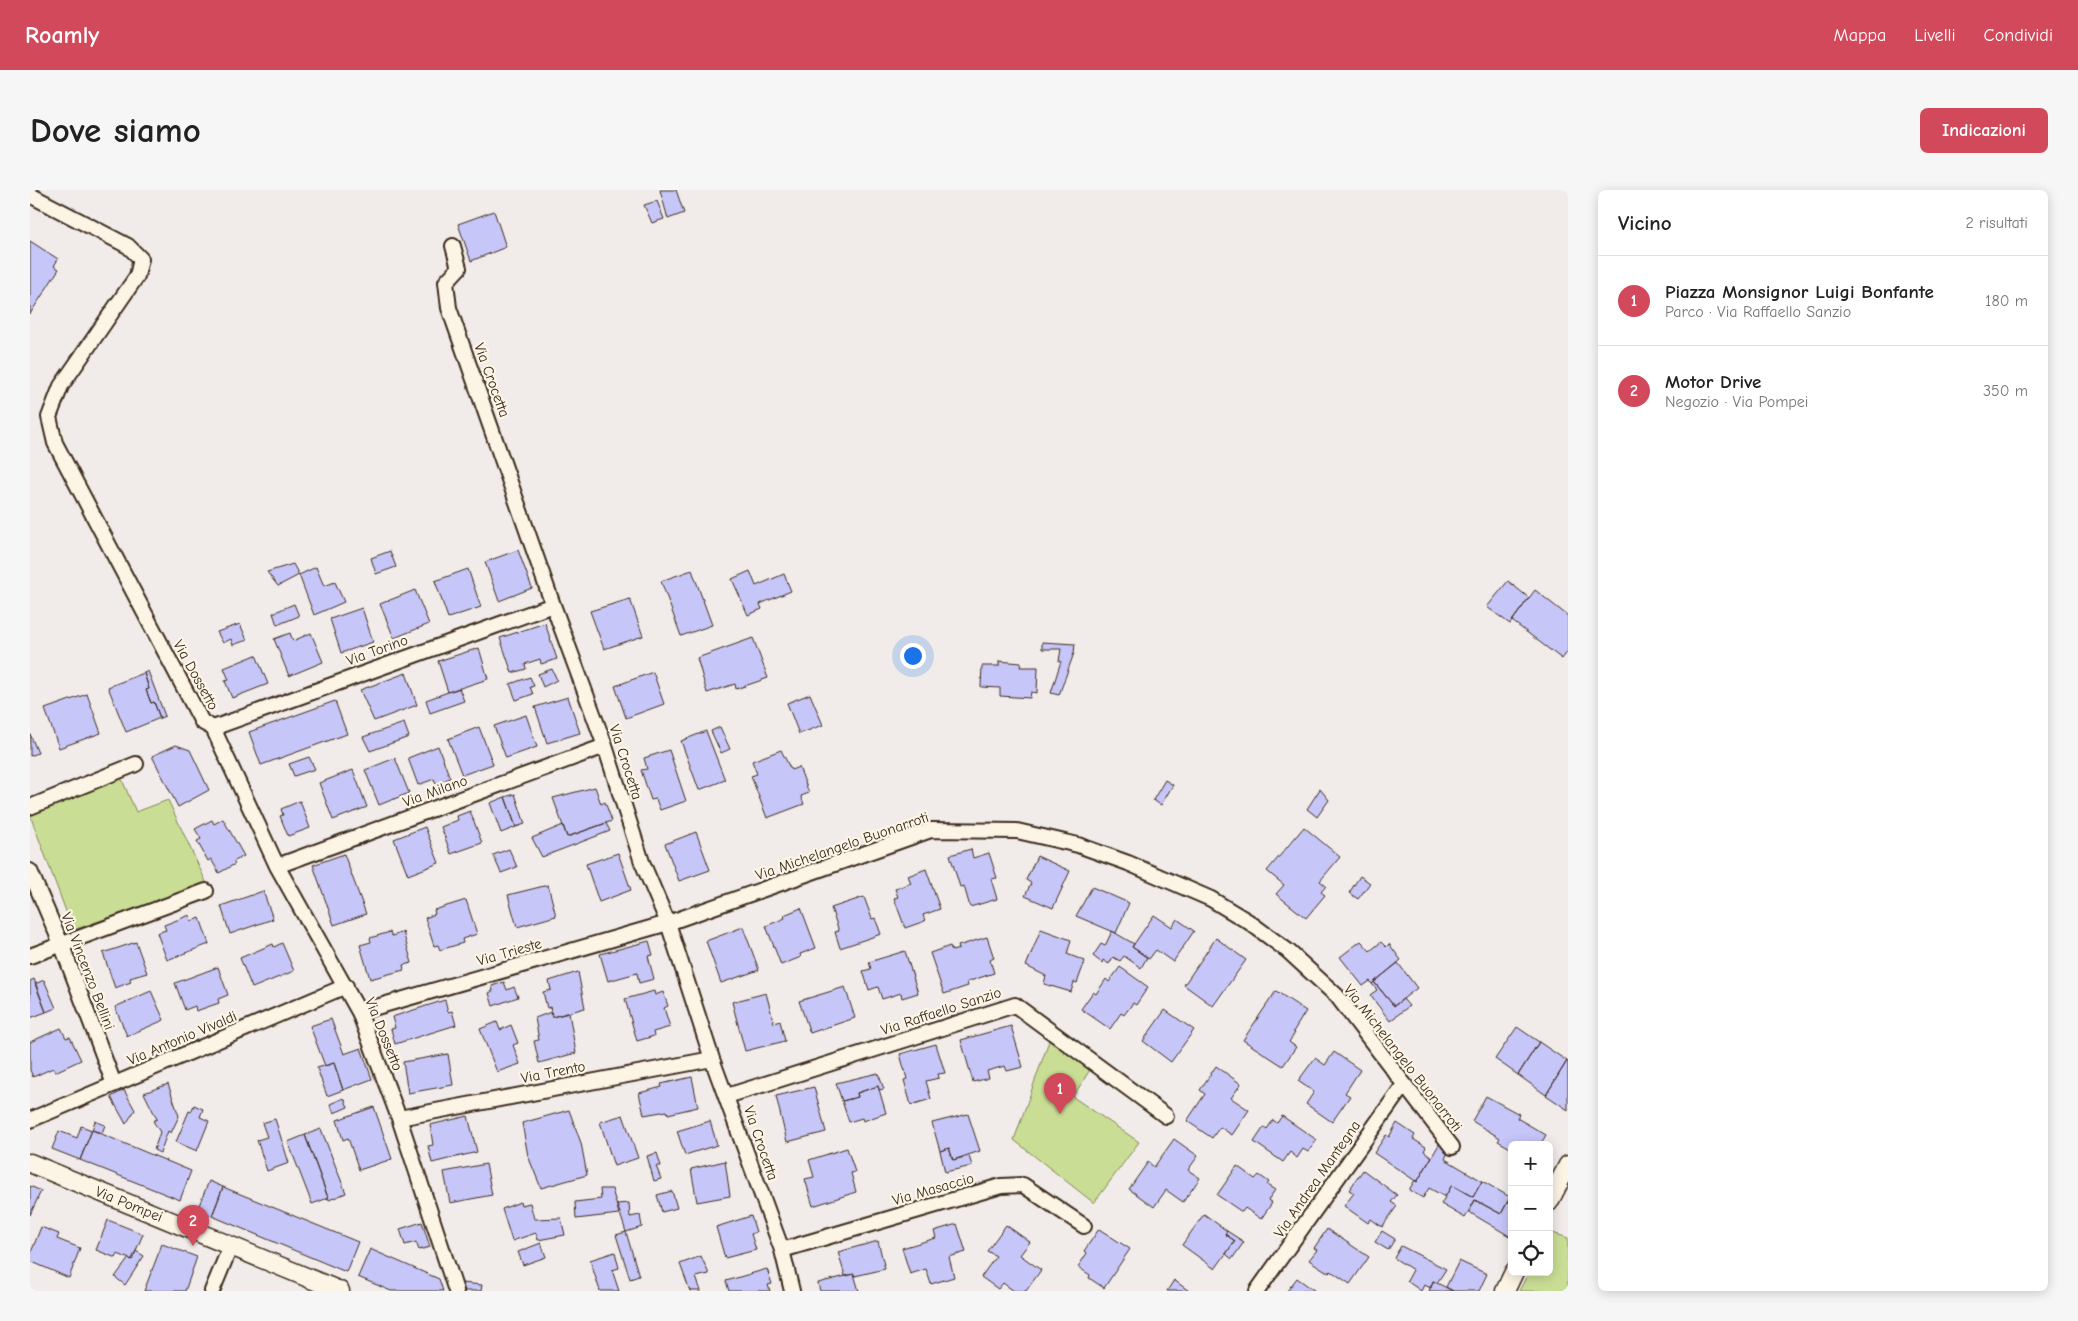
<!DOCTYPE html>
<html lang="it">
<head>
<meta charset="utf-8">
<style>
	body { margin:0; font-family:"Comic Neue",sans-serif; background:#f6f6f6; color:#222 }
	.controls { position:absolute; right:15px; bottom:15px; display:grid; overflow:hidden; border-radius:8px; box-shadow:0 2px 12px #0003 }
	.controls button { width:45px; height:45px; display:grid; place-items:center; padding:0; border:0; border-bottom:1px solid #e0e0e0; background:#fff; color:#222; font:25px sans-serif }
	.you { position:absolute; left:882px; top:465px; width:18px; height:18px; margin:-12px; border:4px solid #fff; border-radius:50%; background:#1a73e8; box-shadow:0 0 0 8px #1a73e833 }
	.badge { display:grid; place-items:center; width:32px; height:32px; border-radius:50%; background:#d1495b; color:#fff; font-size:16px; font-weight:700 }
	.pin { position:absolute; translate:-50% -41px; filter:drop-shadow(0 1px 2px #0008) }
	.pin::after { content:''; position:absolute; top:26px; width:18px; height:15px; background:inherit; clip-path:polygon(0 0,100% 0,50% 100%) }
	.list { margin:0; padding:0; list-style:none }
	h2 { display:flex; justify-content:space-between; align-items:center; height:65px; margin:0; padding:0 20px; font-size:21px }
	h2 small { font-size:16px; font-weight:400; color:#767676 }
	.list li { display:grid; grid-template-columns:32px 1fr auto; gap:15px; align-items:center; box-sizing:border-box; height:90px; padding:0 20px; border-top:1px solid #e0e0e0 }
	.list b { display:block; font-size:19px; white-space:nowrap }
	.list p { margin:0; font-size:16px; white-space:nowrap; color:#767676 }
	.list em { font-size:16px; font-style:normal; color:#767676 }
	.icon { flex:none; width:28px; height:28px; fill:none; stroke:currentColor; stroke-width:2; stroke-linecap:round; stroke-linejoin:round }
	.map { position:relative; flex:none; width:1538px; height:1101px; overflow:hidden; border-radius:8px }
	header { display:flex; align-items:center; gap:30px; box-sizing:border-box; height:70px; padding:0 25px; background:#d1495b; color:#fff }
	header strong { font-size:24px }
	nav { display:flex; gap:28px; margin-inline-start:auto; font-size:18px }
	.intro { display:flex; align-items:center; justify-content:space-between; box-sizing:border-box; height:120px; padding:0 30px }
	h1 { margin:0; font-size:35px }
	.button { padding:12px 22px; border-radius:8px; background:#d1495b; color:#fff; font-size:18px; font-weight:700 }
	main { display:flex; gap:30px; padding:0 30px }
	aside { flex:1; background:#fff; border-radius:8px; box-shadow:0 2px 12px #0003 }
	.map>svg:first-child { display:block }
	.green { fill:#c9de94; stroke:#828459 }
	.building { fill:#c7c6f9; stroke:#3b2a1e }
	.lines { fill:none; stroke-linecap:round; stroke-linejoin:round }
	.minor-casing { stroke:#3b2a1e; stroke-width:18 }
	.tertiary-casing { stroke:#3b2a1e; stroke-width:21 }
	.minor { stroke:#fcf5e5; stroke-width:14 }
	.tertiary { stroke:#fcf5e5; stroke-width:18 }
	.labels { text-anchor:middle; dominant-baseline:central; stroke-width:4.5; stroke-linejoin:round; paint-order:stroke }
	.street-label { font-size:15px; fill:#3b2a1e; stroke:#fcf5e5 }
</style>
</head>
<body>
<header>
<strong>Roamly</strong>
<nav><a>Mappa</a><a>Livelli</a><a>Condividi</a></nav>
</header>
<div class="intro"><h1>Dove siamo</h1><a class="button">Indicazioni</a></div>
<main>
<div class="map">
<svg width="1538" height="1101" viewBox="0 0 1538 1101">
	<rect width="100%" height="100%" fill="#f1ece9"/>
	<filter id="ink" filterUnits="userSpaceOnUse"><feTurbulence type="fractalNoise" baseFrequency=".02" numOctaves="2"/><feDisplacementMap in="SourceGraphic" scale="10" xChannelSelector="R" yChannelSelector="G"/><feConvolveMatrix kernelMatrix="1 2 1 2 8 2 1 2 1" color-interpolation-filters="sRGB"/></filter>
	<g filter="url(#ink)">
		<path class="green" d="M90,585L106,622L138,610L177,694L43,740L0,625Z
			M1020,848L1061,878L1043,907L1109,952L1064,1013L984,950Z
			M1520,1042L1538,1048V1101H1489L1499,1082H1519Z"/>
		<path class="building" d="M630,0H646L654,23L638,29Z
			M627,11L634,29L622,33L614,15Z
			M464,21L476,57L441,71L428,34Z
			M0,51L28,69L24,76L29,79L0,124Z
			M488,360L502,398L469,411L455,372Z
			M360,361L366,377L346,384L341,368Z
			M263,374L269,385L248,396L237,382Z
			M286,377L294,396L305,392L314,412L284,425L269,385Z
			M438,379L451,417L418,428L405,391Z
			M662,380L682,435L651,446L631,391Z
			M720,381L726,396L754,384L761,401L730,414L732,419L718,425L702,389Z
			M1478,391L1499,408L1480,434L1457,417Z
			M385,400L399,434L364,448L350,414Z
			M1505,400L1538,426V461L1532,469L1482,431Z
			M600,409L613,446L574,459L560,421Z
			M264,414L269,426L247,435L243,423Z
			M332,418L343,452L311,463L300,429Z
			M515,433L527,469L511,474L510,469L495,474L496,479L482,483L470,448Z
			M210,434L217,450L203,455L201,449L193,453L187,442Z
			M260,443L263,451L281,443L293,472L259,486L244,449Z
			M723,448L738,488L706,499L705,494L677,503L667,468Z
			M1012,452L1045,454L1044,463L1029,505L1021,503L1031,471H1029L1031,459H1012Z
			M449,458L458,489L418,502L408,471Z
			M226,465L238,494L202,508L195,491L199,490L194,478Z
			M969,471L991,473L990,477H1008L1007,503L1001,502L1000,508L970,506V498L951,497L952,476H969Z
			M522,479L527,490L513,497L508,484Z
			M118,481L135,526L130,528L124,512L121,513L116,500L119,499L114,483Z
			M623,482L634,514L596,528L585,496Z
			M114,483L119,499L116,500L121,513L124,512L130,528L96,542L78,497Z
			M376,483L387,515L344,531L330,500Z
			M500,487L504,496L500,497L503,504L486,510L480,494Z
			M429,498L434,511L400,523L396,510Z
			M57,504L71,543L29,558L15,519Z
			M780,504L793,535L769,544L757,513Z
			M538,507L550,543L517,553L505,517Z
			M305,511L317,544L231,575L219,542Z
			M496,525L507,557L476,568L464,536Z
			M374,533L379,547L340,561L333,547Z
			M449,537L463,574L432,585L418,549Z
			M690,537L700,559L691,563L681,541Z
			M676,541L695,590L669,600L651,551Z
			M0,544L8,563L0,566Z
			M146,555L160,560L179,600L148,617L122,566Z
			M408,556L420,588L406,594L404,589L388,595L378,568Z
			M639,560L656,611L630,620L626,609L621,610L611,580L617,579L614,568Z
			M751,560L761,580L769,577L779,603L771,606L774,614L737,628L721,586L727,584L722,571Z
			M279,567L285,579L264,586L259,574Z
			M365,568L379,603L349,615L335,580Z
			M323,580L337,617L303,630L289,593Z
			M1135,590L1143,595L1131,615L1123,610Z
			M565,597L571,614L575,612L582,631L537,647L523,608Z
			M1290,599L1299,610L1287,627L1277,619Z
			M485,604L495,634L486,637L475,607Z
			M475,607L486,637L471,643L460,613Z
			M270,611L280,638L258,646L250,626L253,625L251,619Z
			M440,621L452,653L421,664L411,637L428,630L427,626Z
			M193,629L214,666L203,672L205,674L189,683L181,669L178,671L167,651L171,649L165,639L182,630L184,634Z
			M576,633L580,641L512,667L502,648L533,635L537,647Z
			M395,637L409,673L378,685L364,649Z
			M1274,637L1310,667L1290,691L1296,696L1291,702L1295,705L1276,728L1246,704L1254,695L1237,681Z
			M666,642L680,680L649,691L635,654Z
			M479,659L487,677L471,683L463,665Z
			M941,659L943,668L959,663L967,688L961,689L967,709L940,717L934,696L930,697L920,665Z
			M588,663L601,700L569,712L556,674Z
			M314,664L336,724L304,735L283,675Z
			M1007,666L1040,681L1023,718L995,706L1001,693L996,690Z
			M896,679L910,719L893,725L895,731L875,738L864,708L868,707L865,699L881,693L878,686Z
			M1330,686L1340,693L1328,709L1319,703Z
			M518,695L526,726L487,737L478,705Z
			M1062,697L1099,713L1086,743L1046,726Z
			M233,701L243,729L200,744L191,716Z
			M834,707L842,729L845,728L851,744L810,758L805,742L809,741L801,718Z
			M436,710L447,744L432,749L433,753L410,760L408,755L404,756L395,728L405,724L404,720Z
			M771,718L786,758L770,764L771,767L751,775L736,736L755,728L754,725Z
			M160,725L161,731L170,728L179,754L137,770L127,743L136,740L134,735Z
			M1124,725L1142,737L1147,729L1164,741L1143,772L1126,760L1119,769L1102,757Z
			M713,737L729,780L691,793L676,751Z
			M1011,739L1041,750L1037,764L1055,771L1047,793L1044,792L1041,802L1014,794L1016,786L996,776Z
			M1082,741L1104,754L1102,757L1117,767L1111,778L1094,766L1090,771L1083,767L1079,774L1073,770L1072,773L1063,766L1071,754L1075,756Z
			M360,742L362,746L373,742L382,773L373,775L374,780L340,789L330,755L341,752L340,748Z
			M957,747L964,768L960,770L964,783L937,792L938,796L914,804L900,763L920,756L922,761L929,759L928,756Z
			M1186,748L1216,770L1183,816L1154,795Z
			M619,751L623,765L618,766L624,789L609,793L607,783L578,791L570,764Z
			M1331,751L1340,761L1351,752L1356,757L1359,754L1371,770L1342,794L1340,791L1333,796L1310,767Z
			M106,752L117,783L100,788L101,792L85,798L73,763Z
			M252,753L264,781L222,798L210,768L243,754L244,757Z
			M875,761L888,803L872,808L871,803L852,809L848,797L839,800L833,781L841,779L839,772Z
			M1368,773L1387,798L1364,816L1344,792Z
			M188,777L198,805L188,809L189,813L166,821L165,816L155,820L145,793Z
			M1090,777L1118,797L1106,815L1103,813L1094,825L1091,823L1080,839L1051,819L1063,802L1066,804L1076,789L1079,792Z
			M548,782L555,818L522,827L520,817L517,818L513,802L521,800L519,791Z
			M4,789L16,822L0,828V791Z
			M14,790L26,818L16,822L5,794Z
			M474,792L477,800L484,797L488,807L463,816L459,803L463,801L462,796Z
			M1344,792L1364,816L1373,809L1379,816L1360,831L1340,805L1347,800L1342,794Z
			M815,797L825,828L780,843L769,811Z
			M121,801L134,830L97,846L85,817Z
			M624,801L625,805L633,802L638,816L634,818L640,837L623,842L624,846L607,851L595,809Z
			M1246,801L1276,821L1263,842L1265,843L1259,852L1266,857L1253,876L1213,850Z
			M736,803L744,833L750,831L755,851L715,861L702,812Z
			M415,810L418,822L422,821L426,835L365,854L361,839L365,838L362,827Z
			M1135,820L1164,840L1141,872L1113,851Z
			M521,822L522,827L539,823L546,863L509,873L504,851L509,850L505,828Z
			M301,829L314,864L331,858L342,889L313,900L304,873L295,876L280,836Z
			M467,832L470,840L481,835L488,853L483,855L490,874L467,882L450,839Z
			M981,836L993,877L977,881L975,876L957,881L959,888L943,892L931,850Z
			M1487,837L1509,852L1488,885L1465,869Z
			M31,838L36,848L40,847L51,870L25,882L23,878L3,887L0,880V852Z
			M1509,852L1537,871L1516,905L1488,885Z
			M906,854L915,883L908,884L909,888L896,891L901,909L881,915L874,890L877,889L870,864Z
			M1304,862L1330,880L1315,903L1320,906L1302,932L1276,914L1284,902L1268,891L1285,868L1295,875Z
			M418,864L423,895L378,903L373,872Z
			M1537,871L1538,872V920L1516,905Z
			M304,873L313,900L297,906L287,878Z
			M1186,876L1211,894L1201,908L1219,920L1202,945L1190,937L1182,948L1157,931L1175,904L1170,900Z
			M848,883L854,899L849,900L848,896L827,903L828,907L812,911L806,893Z
			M662,887L668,917L638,924L637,921L614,925L609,903L632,897L631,894Z
			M138,894L149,926L141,943L138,941L130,963L124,960L130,942L123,931L127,929L114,903Z
			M848,896L856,923L833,931L832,928L819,932L812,911L828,907L827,903Z
			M784,897L796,942L757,952L746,906Z
			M94,900L105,920L96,934L81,907Z
			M1456,906L1489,924L1487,928L1516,945L1510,955H1482V959L1468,951L1470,948L1442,931Z
			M314,908L318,917L304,923L300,914Z
			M164,915L173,919L170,927L179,931L167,961L146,952L159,921L161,922Z
			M344,917L362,969L329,980L318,948L313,950L307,930Z
			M539,920L551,953L557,985L511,998L498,966L492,933Z
			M938,924L950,961L923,970L919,958L910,961L902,933Z
			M593,925L608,968L584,976L570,932Z
			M438,926L447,962L402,973L398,956L403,955L400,935Z
			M1252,926L1287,950L1278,962L1273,959L1267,968L1260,962L1253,972L1224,952L1234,937L1237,939L1243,930L1247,933Z
			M245,929L259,973L237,981L227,950L237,947L232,933Z
			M65,931L75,935L72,943L62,940Z
			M680,931L687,955L655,965L647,941Z
			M1367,933L1385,945L1383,949L1396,957L1394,961L1402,967L1387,992L1344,963L1356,945L1359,947Z
			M51,936L62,940L50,970L22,959L29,941L47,948Z
			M291,939L316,1003L299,1010L275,945Z
			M62,940L161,981L150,1010L50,970Z
			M275,945L298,1008L282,1014L258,952Z
			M1144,949L1168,966L1158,980L1170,988L1153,1012L1136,1000L1124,1017L1099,999L1118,972L1124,977Z
			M1411,951L1419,960L1415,969L1452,991L1443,1007L1422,995L1415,1007L1399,998L1393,1008L1379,1000L1385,990L1387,992Z
			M817,958L825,982L821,983L826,1002L783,1016L775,989L784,987L779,970Z
			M919,958L923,970L939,966L942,976L915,982L910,961Z
			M627,963L631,976H626L631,989L624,991L617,966Z
			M695,971L700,1006L667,1012L661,979Z
			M456,974L462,1005L420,1013L414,982Z
			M1207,976L1225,989L1229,985L1239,992L1237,995L1245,1000L1238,1010L1242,1013L1231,1029L1215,1018L1212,1022L1187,1005Z
			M1333,980L1367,1005L1361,1012L1367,1016L1352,1037L1341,1029L1338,1033L1314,1016L1324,1003L1319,1000Z
			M179,991L193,997L182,1026L167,1020Z
			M1452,991L1480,1007L1471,1024L1445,1010L1435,1028L1411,1014L1422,995L1443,1007Z
			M0,996L11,1001L0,1025Z
			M193,997L328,1052L316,1082L182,1026Z
			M570,999H582L589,1024L546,1029L545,1012L571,1009Z
			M642,1001L647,1018L632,1022L627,1005Z
			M1482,1004L1481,1047L1439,1022L1445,1010L1471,1024Z
			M490,1012L491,1015L500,1013L504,1029L531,1028L535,1045L508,1050L506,1043L482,1051L472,1019Z
			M599,1013L600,1027L610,1025L612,1037L596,1042L587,1014Z
			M1174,1024L1197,1041L1195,1044L1205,1051L1185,1079L1152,1055Z
			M721,1026L726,1042L721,1044L726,1060L695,1068L686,1037Z
			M78,1030L113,1044L102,1070L88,1064L86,1068L66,1060Z
			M392,1032L400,1057L389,1060L386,1052L375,1055L370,1039Z
			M927,1034L936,1062L919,1067L924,1087L901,1094L896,1079L880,1084L872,1058L906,1048L904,1041Z
			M976,1035L1000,1052L990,1065L1011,1080L996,1101H984L973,1093L968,1099L951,1087L966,1066L957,1061Z
			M11,1037L29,1044L27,1049L50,1058L39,1088L0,1071V1065Z
			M1069,1039L1100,1059L1074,1098L1059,1088L1060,1085L1048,1077L1057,1063L1054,1061Z
			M1297,1039L1339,1067L1320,1094L1301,1081L1299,1083L1279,1070L1287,1060L1284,1058Z
			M1197,1041L1214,1052L1202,1069L1196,1064L1205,1051L1195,1044Z
			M1352,1041L1365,1049L1358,1060L1345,1052Z
			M596,1042L609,1086L600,1089L586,1045Z
			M848,1051L855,1079L825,1086L824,1084L815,1086L808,1062Z
			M511,1053L516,1067L493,1075L488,1062Z
			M132,1054L167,1067L155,1101H114Z
			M1371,1056L1416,1079L1407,1093L1403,1091L1401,1098L1394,1095L1391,1101L1377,1091L1383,1080L1364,1068Z
			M340,1059L409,1089L413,1101H361L328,1087Z
			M106,1061L114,1066L95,1095L85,1087L99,1068L102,1070Z
			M585,1062L589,1078L582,1080L589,1101H570L560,1070Z
			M671,1066L679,1084L666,1087L671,1101H660L650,1074Z
			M1429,1071L1457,1084L1449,1101H1423L1416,1097Z
			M737,1079L742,1094L738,1095L740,1101H699L696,1091Z
			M824,1084L829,1101H790L788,1093Z
			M1267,1088L1285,1101H1257Z
			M1144,1090L1159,1101H1137Z
			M1403,1091L1423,1101H1399Z
			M432,1093L452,1095L451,1101H435Z"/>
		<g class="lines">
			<defs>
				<path id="minor" d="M0,5L98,56L111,69L107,86L31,196L19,227L25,253L172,532L183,538L247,676L329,822L369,928L426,1101
					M423,56L429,78L416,92L419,118L523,415L575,556L612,672L638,733L682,869L752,1060L762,1101
					M183,538L523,415
					M0,617L106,574
					M247,676L575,556
					M0,681L32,756L84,894
					M0,766L176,701
					M329,822L638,733L901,640L987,641L1048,655L1098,673L1181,709L1219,732L1258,761L1307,806L1422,957
					M697,906L985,815L1136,926
					M369,928L682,869
					M0,930L316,796
					M752,1060L971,996L993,995L1054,1036
					M182,1101L201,1055
					M1227,1101L1373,896"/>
				<path id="tertiary" d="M0,973L310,1101
					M1519,1012L1538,975
					M1475,1101L1484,1082"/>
			</defs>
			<use href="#minor" class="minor-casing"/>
			<use href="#tertiary" class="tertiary-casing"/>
			<use href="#minor" class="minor"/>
			<use href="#tertiary" class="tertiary"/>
		</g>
	</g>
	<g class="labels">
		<g class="street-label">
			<text transform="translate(462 190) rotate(70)">Via Crocetta</text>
			<text transform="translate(347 460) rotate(-20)">Via Torino</text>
			<text transform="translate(166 485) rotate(61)">Via Dossetto</text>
			<text transform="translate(596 572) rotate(72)">Via Crocetta</text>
			<text transform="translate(405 601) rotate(-20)">Via Milano</text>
			<text transform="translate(812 656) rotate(-19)">Via Michelangelo Buonarroti</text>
			<text transform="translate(479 762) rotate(-16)">Via Trieste</text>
			<text transform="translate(58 781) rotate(69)">Via Vincenzo Bellini</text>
			<text transform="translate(911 821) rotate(-18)">Via Raffaello Sanzio</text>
			<text transform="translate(354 844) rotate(68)">Via Dossetto</text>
			<text transform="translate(152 848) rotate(-23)">Via Antonio Vivaldi</text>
			<text transform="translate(1373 868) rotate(52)">Via Michelangelo Buonarroti</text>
			<text transform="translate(523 882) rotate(-11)">Via Trento</text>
			<text transform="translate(731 953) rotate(71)">Via Crocetta</text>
			<text transform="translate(1287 989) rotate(-55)">Via Andrea Mantegna</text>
			<text transform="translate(903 999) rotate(-16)">Via Masaccio</text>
			<text transform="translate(99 1014) rotate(22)">Via Pompei</text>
		</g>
	</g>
</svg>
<div class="controls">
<button>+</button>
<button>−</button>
<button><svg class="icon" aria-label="locate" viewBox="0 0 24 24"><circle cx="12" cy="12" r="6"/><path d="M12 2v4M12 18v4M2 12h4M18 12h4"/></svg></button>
</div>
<div class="you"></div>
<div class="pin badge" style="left:1030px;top:924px">1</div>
<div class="pin badge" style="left:163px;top:1056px">2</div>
</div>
<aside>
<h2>Vicino<small>2 risultati</small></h2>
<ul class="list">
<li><span class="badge">1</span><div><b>Piazza Monsignor Luigi Bonfante</b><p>Parco · Via Raffaello Sanzio</p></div><em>180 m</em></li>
<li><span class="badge">2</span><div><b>Motor Drive</b><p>Negozio · Via Pompei</p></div><em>350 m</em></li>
</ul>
</aside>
</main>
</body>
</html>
